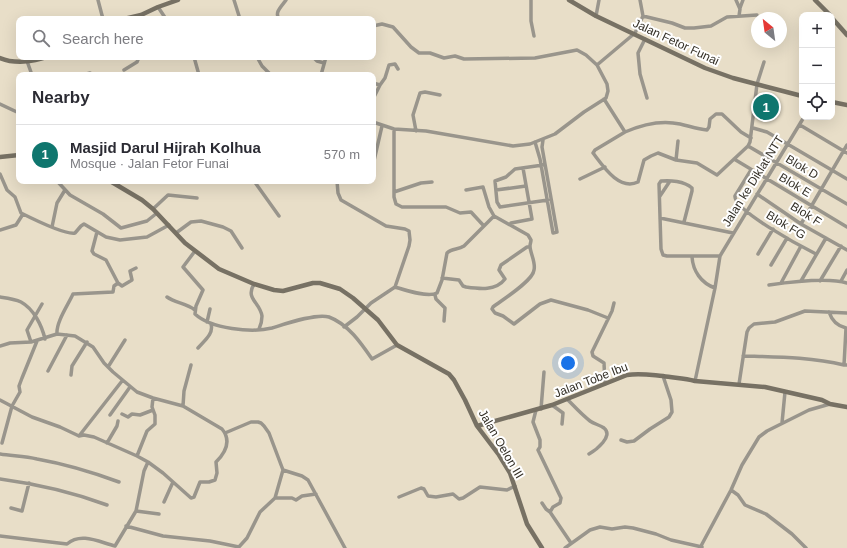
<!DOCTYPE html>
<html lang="en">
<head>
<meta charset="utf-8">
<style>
	body { margin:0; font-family:Helvetica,sans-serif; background:#f2f2f3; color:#2b2b33 }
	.controls { position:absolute; right:12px; top:12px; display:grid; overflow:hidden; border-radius:8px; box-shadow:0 4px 16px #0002 }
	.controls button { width:36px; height:36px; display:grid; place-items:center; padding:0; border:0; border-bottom:1px solid #e1e1e2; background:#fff; color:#2b2b33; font:20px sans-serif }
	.compass { position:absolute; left:751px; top:12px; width:36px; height:36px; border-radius:50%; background:#fff; box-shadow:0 4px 16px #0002; rotate:331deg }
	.you { position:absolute; left:568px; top:363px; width:14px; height:14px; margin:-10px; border:3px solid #fff; border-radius:50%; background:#1a73e8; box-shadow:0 0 0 6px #1a73e833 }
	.badge { display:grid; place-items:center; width:26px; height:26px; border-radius:50%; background:#0f766e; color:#fff; font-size:13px; font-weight:700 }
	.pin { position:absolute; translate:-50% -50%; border:2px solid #fff; box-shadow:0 1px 4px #0006 }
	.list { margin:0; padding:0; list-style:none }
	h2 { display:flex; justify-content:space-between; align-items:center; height:52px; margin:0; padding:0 16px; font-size:17px }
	h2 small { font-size:13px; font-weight:400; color:#7c7c81 }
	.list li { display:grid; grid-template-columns:26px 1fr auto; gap:12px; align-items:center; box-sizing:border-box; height:60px; padding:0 16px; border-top:1px solid #e1e1e2 }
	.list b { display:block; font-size:15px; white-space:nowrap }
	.list p { margin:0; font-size:13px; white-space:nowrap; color:#7c7c81 }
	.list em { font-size:13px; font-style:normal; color:#7c7c81 }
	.icon { flex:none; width:22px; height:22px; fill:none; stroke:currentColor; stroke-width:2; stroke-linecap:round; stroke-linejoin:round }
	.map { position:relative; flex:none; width:847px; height:548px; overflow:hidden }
	.search { position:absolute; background:#fff; box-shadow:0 4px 16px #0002; left:16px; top:16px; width:360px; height:44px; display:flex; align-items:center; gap:10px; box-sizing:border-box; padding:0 14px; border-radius:8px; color:#7c7c81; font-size:15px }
	.panel { position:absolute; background:#fff; box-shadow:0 4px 16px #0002; left:16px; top:72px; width:360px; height:112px; border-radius:8px }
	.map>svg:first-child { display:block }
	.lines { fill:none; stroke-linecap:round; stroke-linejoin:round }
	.street { stroke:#99958c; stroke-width:3.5 }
	.secondary { stroke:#777164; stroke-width:4.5 }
	.labels { text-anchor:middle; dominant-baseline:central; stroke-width:4; stroke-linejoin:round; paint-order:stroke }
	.street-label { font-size:12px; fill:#343027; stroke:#fff }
</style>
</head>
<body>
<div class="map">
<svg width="847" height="548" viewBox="0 0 847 548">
	<rect width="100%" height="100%" fill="#e8dec8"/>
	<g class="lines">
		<path class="street" d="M98,0L103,19
			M234,0L240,19
			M531,0V21L534,36
			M736,0L740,9L739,16
			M158,7L166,19
			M740,8L743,0
			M596,16L599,0
			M643,16L672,23L685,28H694L711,26L727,17L757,15
			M279,19C274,12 282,6 286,0
			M373,26L382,24L393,27L411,47L419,53H430L444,58L455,56L464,59L535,58L577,50L586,55L597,65
			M645,39L638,53L640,74L647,98
			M194,57L199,75
			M257,57L262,66L271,75
			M313,57L317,61L324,63
			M27,61L32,75
			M124,70L137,62L139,57
			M83,75L90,73L93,75
			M321,75L326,57
			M373,83L380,85L373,99
			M380,85L385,78L389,65L395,64L398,69
			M604,99L625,132L595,150L593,153C603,166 619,191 638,182L644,160L651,156L658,153L676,160L697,163L717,175L748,146L750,142L757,84L764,62
			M0,104L19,113
			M373,122L394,129L426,131L513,146L530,144L555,134L584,112L606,98L608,91L607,84L597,65L635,33L643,16L640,0
			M800,125L847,153
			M753,128L767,132L847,179
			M394,129V197L396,204L402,207H446L460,213L471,212L483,225
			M416,131L413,115L420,93L425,92L440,95
			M625,132C641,125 662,120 680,124C689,126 698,129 707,130L709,127L710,119L716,114H722L741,132L751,138
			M535,142L540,159L553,233L557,232L542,147L543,140
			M748,146L847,204
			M734,159L847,227
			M676,160L678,141
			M373,165L382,126
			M543,165L515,169L506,177L495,181L497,202L500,207L548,200
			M751,170L735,196C733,210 802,247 816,254
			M0,174L7,190L15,197L21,213C31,218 65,235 75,233L81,226L84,224L106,237L120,240L147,237L169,225
			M580,179L605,167
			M57,181L70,195L103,214L121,228L147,221L157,213
			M254,181L279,216
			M337,181L338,193L341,200L386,226L405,229L409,231L410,240L409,246L395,287
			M466,190L483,187L489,207L494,216L528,235L531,240C531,242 530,244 530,246C530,253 536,262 534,270C533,281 502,300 493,307L492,309L495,313L503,316L514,324L540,304L551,300L588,310L608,318
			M496,190L526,186
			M394,192L421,183L432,182
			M757,194L801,224L847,250
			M660,196L670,181
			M153,209L168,195L197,198
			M660,218L733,233
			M684,222L692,191V188C684,181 670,180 661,181L659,184L661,249L663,255L667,256H720
			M511,223L532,219L523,168
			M801,224L847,145
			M52,227L57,203L65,190
			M0,230L16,225L23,214
			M176,233L191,222L201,221L223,227L231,231L242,248
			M195,251L183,267L203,290L196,306L195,314C211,329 252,333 272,328C285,324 316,313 329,317C348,324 361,343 372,359L397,345
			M758,254L773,229
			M692,257C693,271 701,283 715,288
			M771,265L787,238
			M442,278L459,280L463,286L466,287C480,289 496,291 505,279L499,270L501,265L527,247H530
			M801,281L826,238
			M820,281L841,246
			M841,281L847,270
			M118,283L122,286L132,280L130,271L136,268
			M781,283L801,246
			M254,284C245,299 260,302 262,316C262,320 261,325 259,329
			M769,285C790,282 827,277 847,283
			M435,295L436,299L445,308L444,321
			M0,297C7,298 15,299 21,302C34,309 42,326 45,339
			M167,297C175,303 186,303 195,310
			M829,312C832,321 837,326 846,328L844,365H847
			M207,322L210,309
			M344,327L357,317L371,303L395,287C405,290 428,298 437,293L442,280L447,253C452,248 458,250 464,246L494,216
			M57,334C56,322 68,305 73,294L113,292L114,286L118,283L106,260L94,254L92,251L97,232
			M31,342L27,330L42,304
			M0,346L10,343L31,342L57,334L75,336L93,347L104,363L113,372L137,392L153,398L183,406L222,429C232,441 225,453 216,462L217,473L215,480L209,482H200L194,497L191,498L163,473L148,462L137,456L94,437L84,435L79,436L60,427L32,417L0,400
			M198,348C204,341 214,334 211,324
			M743,356C777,357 811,357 844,365
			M108,367L125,340
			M48,371L67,335
			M71,375L72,366L87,342
			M695,381L715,288L720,256L804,117
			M605,384L604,363L593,356L592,352L612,311L614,303
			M739,384L747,332L749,328L754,324L775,322L805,311L847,313
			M567,399C574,406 581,414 590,421C594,424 600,425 604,428C614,436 596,450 589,454
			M552,405L563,413L562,424
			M183,406L184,391L191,365
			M541,409L544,372
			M536,410L533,422L540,440V447L538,450L561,498L560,503L553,507L550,512L571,543
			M122,414L128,417L132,414L140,415L153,410
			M110,415L130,387
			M782,423L785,392
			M225,433L251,422H258L261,423L264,426L269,433L283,470L275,498L260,512L247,538L238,548
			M79,436L122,381
			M621,440L627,442L634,441L650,429L669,417L672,412L671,400L663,376
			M2,443L12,406L20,392L19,386L22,378L37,341
			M107,443L117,426L118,421
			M0,454C12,456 25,456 37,459C65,464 92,472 119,482
			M137,456L147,431L155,424V415L152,407L153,398
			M283,470L302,476L308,480L345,548
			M0,479C37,484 72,492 107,505
			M731,490L738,495L745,505L766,514L792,534L806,548
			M399,497L421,488L424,489L428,496L436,497L453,494L459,499L463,498L480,487L507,490L515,486
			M275,498H292L296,500L302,496L316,494
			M164,502L173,482
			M542,503L546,509L550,512
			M11,508L22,511L29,483
			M136,511L159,514
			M126,526L163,536L210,541L239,547
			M0,536L67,544C81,532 99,542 115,546L136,511L144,471L148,462
			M701,546L731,490L742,465L759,437L767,431L809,410L830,404
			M565,548L590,530L600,527L612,529L625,527L633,528L656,534L671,540L702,547"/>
		<path class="secondary" d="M569,0L596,16L705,68L733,78L802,96
			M815,0L830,15
			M832,18L847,35
			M124,19L141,15L158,7L178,0
			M0,58C14,64 33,62 47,57
			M832,102L847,105
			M0,157L19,155
			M110,181L142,200L153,209L185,243L219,269L254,284L274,290L283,291L313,283H320L340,289L353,298L378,320L397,345L449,374L454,380L465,400L477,426L499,455L510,473L527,524L542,548
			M477,426L552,405L627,375C640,373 651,375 663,376C674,378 684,378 695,381L765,387L822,400L830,404L847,407"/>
	</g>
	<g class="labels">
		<g class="street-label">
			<text transform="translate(676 42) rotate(25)">Jalan Fetor Funai</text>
			<text transform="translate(802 167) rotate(31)">Blok D</text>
			<text transform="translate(753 181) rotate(-58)">Jalan ke Diklat NTT</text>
			<text transform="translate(795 185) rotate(31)">Blok E</text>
			<text transform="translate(806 214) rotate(32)">Blok F</text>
			<text transform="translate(786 225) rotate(31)">Blok FG</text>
			<text transform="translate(591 380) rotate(-21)">Jalan Tobe Ibu</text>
			<text transform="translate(501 444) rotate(60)">Jalan Oelon III</text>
		</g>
	</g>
</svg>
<div class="controls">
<button>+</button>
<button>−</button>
<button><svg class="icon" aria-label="locate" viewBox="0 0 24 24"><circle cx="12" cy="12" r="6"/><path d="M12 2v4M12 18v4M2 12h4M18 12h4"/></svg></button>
</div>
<svg class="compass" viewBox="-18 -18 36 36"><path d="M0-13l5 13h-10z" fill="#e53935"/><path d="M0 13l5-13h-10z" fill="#7c7c81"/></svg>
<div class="you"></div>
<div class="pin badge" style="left:766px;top:107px">1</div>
<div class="search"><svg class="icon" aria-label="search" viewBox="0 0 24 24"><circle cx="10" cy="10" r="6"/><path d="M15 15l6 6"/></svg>Search here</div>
<section class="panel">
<h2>Nearby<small></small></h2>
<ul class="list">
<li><span class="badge">1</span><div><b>Masjid Darul Hijrah Kolhua</b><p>Mosque · Jalan Fetor Funai</p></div><em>570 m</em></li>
</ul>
</section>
</div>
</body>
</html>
